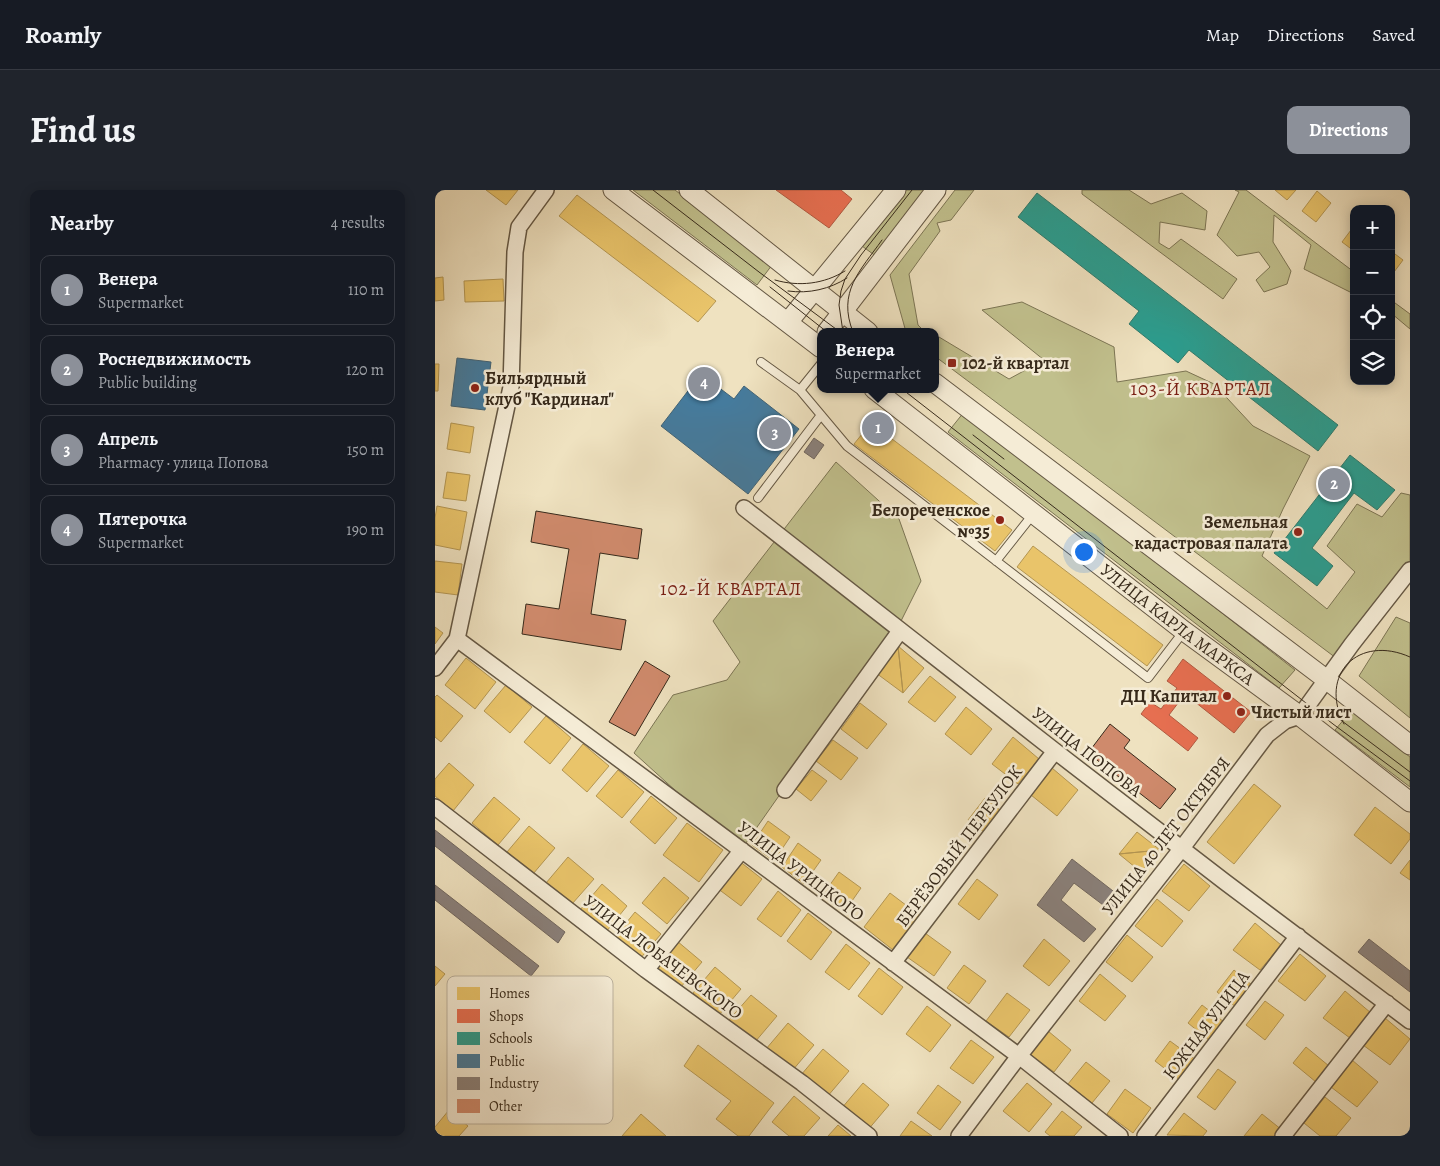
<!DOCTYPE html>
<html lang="en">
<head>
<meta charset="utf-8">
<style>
	body { margin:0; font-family:Alegreya,serif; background:#20242c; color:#f1f3f6 }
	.controls { position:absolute; right:15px; top:15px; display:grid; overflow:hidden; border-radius:10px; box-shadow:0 2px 12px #0003 }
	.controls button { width:45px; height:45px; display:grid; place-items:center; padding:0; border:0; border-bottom:1px solid #363941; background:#171b24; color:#f1f3f6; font:25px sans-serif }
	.you { position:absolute; left:648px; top:361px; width:18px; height:18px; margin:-12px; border:4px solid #fff; border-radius:50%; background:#1a73e8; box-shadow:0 0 0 8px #1a73e833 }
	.badge { display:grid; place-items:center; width:32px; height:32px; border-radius:50%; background:#8c9099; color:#fff; font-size:16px; font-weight:700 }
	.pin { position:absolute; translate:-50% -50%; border:2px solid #fff; box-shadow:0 1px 5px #0006 }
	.popup { position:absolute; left:382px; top:138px; width:122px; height:65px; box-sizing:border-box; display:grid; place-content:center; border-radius:10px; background:#171b24; filter:drop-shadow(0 1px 4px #0005); font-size:16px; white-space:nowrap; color:#9ea1a6 }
	.popup b { font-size:19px; color:#f1f3f6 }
	.popup::after { content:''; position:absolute; left:50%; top:100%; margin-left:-10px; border:10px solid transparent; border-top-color:#171b24 }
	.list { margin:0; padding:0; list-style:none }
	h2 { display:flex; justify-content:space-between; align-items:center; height:65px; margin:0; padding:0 20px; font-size:21px }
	h2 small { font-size:16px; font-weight:400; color:#9ea1a6 }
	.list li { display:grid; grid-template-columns:32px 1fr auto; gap:15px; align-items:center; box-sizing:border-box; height:70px; margin:0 10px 10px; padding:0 10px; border:1px solid #363941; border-radius:10px }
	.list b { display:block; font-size:19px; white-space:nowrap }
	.list p { margin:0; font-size:16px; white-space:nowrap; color:#9ea1a6 }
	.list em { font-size:16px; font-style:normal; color:#9ea1a6 }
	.icon { flex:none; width:28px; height:28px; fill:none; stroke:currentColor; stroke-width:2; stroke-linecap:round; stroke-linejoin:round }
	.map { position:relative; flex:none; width:975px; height:946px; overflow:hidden; border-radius:10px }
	header { display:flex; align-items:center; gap:30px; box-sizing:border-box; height:70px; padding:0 25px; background:#171b24; border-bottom:1px solid #363941 }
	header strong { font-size:24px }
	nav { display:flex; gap:28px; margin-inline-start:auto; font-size:18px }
	.intro { display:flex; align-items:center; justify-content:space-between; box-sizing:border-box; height:120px; padding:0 30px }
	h1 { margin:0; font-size:35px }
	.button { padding:12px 22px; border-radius:10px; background:#8c9099; color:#fff; font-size:18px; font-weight:700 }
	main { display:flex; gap:30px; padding:0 30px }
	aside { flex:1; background:#171b24; border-radius:10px; box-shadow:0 2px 12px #0003 }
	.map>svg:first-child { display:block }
	.green { fill:#c1c08d; stroke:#7c7554 }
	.homes { fill:#e9c46a; stroke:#b49652 }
	.shops { fill:#e76f51; stroke:#b25a41 }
	.schools { fill:#2a9d8f; stroke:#2e7a6c }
	.public { fill:#457b9d; stroke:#416376 }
	.industry { fill:#8a817c; stroke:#71675f }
	.building { fill:#cf8a6c; stroke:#372a1b }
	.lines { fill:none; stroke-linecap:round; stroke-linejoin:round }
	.service-casing { stroke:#655844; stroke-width:10 }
	.minor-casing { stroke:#655844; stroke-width:18 }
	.tertiary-casing { stroke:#655844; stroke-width:21 }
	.service { stroke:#f5ecd6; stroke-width:8 }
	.minor { stroke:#f5ecd6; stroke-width:15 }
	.tertiary { stroke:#f5ecd6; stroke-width:19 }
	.tram { stroke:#372a1b; stroke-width:1 }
	.poi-dot { fill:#8f2418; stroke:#f5ecd6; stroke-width:2 }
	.labels { text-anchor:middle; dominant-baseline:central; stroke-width:5; stroke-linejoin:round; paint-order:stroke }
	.poi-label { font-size:18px; font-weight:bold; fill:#372a1b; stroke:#f5ecd6; text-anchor:start }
	.street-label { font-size:18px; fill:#372a1b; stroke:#f5ecd6 }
	.neighbourhood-label { font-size:19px; letter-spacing:1px; fill:#7a1f14; stroke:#f5ecd6 }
	.key { fill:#f5ecd6; stroke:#bcb29e; stroke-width:1 }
	.key-label { font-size:14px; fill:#372a1b }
</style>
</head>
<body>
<header>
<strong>Roamly</strong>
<nav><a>Map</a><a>Directions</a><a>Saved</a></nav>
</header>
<div class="intro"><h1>Find us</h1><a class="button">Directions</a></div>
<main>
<aside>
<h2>Nearby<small>4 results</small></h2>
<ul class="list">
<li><span class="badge">1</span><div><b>Венера</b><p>Supermarket</p></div><em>110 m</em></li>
<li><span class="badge">2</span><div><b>Роснедвижимость</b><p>Public building</p></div><em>120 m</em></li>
<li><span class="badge">3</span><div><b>Апрель</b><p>Pharmacy · улица Попова</p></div><em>150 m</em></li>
<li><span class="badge">4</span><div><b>Пятерочка</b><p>Supermarket</p></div><em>190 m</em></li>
</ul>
</aside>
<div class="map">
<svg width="975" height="946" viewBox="0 0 975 946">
	<rect width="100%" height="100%" fill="#efe2c0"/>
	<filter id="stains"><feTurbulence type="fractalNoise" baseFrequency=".004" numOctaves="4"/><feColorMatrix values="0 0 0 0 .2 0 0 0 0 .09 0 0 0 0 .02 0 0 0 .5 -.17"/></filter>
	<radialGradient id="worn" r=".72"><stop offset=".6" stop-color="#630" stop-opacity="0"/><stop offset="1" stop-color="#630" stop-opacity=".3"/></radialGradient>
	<path class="green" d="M198,0H240L337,75L322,95Z
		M469,0H492L442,67L427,56Z
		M520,0H539L516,30L502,33L505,41L474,84L483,135L490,142H471L455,85Z
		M647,0H694L716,14L747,3L772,21L770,40L725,32L724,53L734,59L746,49L802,89L788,109L647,4Z
		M800,0H811L919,82V104L869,79L876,55L839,25L838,52L856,81L852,94L829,102L821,90L835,77L824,62L802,66L782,45L804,2Z
		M956,110L975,124V139L956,123Z
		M587,112L679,157L682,192L751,181L779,194L818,236L875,266L848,319L827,366L892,419L920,382L892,356L922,314L947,327L966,303L975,305V372L901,468L501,167L500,150L504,147L574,189L609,170L547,120Z
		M529,222L860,480L844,498L513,242Z
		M401,272L464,329L486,391L465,433L306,660L199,563L238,505L292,490L305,472L278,431Z
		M961,427L975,433V528L924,486Z
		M916,521L975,567V597L900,540Z"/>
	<path class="homes" d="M51,0H83L71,15Z
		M840,0H861L852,10Z
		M882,1L896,13L881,32L867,21Z
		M142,5L281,111L263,132L124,26Z
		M919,36V61L907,52Z
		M956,61L968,70L956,86Z
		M8,87L9,110L0,111V88Z
		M68,89L69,111L30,112L29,91Z
		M0,174H4L3,201H0Z
		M16,233L39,237L35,263L12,259Z
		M436,233L577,340L560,361L419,254Z
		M12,282L35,285L31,311L8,308Z
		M2,316L32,322L25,360L0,355V328Z
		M598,356L728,455L712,476L582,377Z
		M0,371L27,374L23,405L0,402Z
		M0,437L8,443L0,454Z
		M463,456L468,503L441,483Z
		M463,456L489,478L468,503Z
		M31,468L61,492L40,519L10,495Z
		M495,486L521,507L500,532L473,512Z
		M71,495L97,517L75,543L49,521Z
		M2,505L28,526L6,552L0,547V507Z
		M425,513L452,534L432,559L406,539Z
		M531,517L557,539L536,565L510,544Z
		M111,526L136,548L115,574L89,552Z
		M578,547L604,569L583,594L557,574Z
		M398,550L423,568L406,590L381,571Z
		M148,554L174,576L152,602L127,580Z
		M14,573L39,595L18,621L0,606V589Z
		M617,578L643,600L622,626L596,605Z
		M183,580L209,602L187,628L161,606Z
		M377,580L392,591L376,611L361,599Z
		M819,594L846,616L799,674L772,652Z
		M216,606L242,628L220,654L195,632Z
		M59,607L85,629L63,655L37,633Z
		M550,608L566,621L549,642L533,630Z
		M940,617L975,644V649L956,674L919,645Z
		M333,631L355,647L339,671L317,655Z
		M252,633L288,660L264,692L228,665Z
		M94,636L120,658L98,684L72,662Z
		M702,642L725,660L684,664Z
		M363,653L386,670L369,694L347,677Z
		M725,660L706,682L684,664Z
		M133,667L159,689L137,714L111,693Z
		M303,670L327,689L306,716L282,698Z
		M975,670V690L965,683Z
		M749,674L775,696L754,721L727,701Z
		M404,682L426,698L410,721L387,706Z
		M229,687L254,708L232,734L207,713Z
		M542,689L563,705L544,730L523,714Z
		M167,694L192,716L171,742L145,720Z
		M343,701L366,720L346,747L322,729Z
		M455,703L484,725L458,760L429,737Z
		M722,709L748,731L727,757L700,736Z
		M200,722L226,744L204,770L179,748Z
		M373,723L397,742L376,770L352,751Z
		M820,733L846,755L825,780L798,760Z
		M490,743L516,762L499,786L472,767Z
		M692,745L718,767L697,792L671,772Z
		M609,749L635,771L614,796L588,776Z
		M242,751L267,772L245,798L220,777Z
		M411,754L435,773L414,800L390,782Z
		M865,764L891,786L870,811L843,791Z
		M529,775L551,791L534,814L512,798Z
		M0,776L10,784L0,796Z
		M280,777L306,799L284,825L258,803Z
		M444,778L468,797L447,825L423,806Z
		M799,780L818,796L801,817L782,802Z
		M665,784L691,806L670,831L644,811Z
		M910,801L936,823L915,848L888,828Z
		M572,803L595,820L574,847L551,831Z
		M316,805L342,826L320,852L294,830Z
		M830,811L849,825L830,850L811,835Z
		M43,815L58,828L40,850L24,838Z
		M767,815L789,832L775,851L753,833Z
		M492,816L516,835L495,862L471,844Z
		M950,828L975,849L955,875L928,855Z
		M353,833L379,855L357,881L331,859Z
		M613,841L636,860L619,882L595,864Z
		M73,842L91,856L76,877L57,863Z
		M536,850L559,867L538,894L515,878Z
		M735,851L761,870L746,891L720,871Z
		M263,855L339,913L314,946H303L281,929L296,911L249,876Z
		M871,857L894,876L881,892L858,873Z
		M388,859L414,881L392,907L366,885Z
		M110,867L130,882L115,903L94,887Z
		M917,870L943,892L922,917L896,897Z
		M651,872L675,891L657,913L633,894Z
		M783,879L801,892L780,920L762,907Z
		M144,893L162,908L145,929L127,914Z
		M428,893L454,915L432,941L406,919Z
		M592,893L617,914L594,942L568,921Z
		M503,895L526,912L505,940L482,923Z
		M690,899L716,918L698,943L672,924Z
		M359,906L385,928L369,946H354L337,932Z
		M890,907L916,928L901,946H885L869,933Z
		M14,920L33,936L24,946H1L0,937Z
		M627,921L647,937L639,946H615L610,942Z
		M749,923L772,941L768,946L732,945Z
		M206,924L231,946H187Z
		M827,924L847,940L841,946H809Z
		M476,931L497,946H465Z
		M403,935L416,946H393Z"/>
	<path class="shops" d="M341,0H406L417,9L394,38Z
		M748,469L816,522L799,543L750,504L734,525L763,548L753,561L706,524L715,512L726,519L742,498L732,491Z"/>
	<path class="schools" d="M602,3L903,235L883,261L754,160L743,173L694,134L704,121L583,27Z
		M915,265L960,300L942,320L919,303L877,358L898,376L882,396L839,363Z"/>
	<path class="public" d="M22,168L56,172L50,220L16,216Z
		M266,184L299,209L309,196L364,239L313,304L226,236Z"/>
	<path class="industry" d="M379,248L389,255L379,269L369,262Z
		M0,640L130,742L123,753L0,656Z
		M637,669L687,708L676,721L639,693L626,710L661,739L649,752L602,715Z
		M0,695L104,776L96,786L0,710Z
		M934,749L975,781V802L923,762Z"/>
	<path class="building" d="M101,321L207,339L203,369L165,363L156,424L191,430L186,460L87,444L91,414L124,419L134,359L96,352Z
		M210,471L235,486L200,546L174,532Z
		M675,534L695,550L689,558L741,599L725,619L653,563Z"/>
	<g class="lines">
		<defs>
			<path id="service" d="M326,172L365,200L412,256L713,488L749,441
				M365,200L386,174
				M323,308L386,225
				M561,371L599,323"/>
			<path id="minor" d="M309,318L620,561L790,692L975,831
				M22,449L584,866L685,946
				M0,478L22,449L76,197L80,62L84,37L111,0
				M350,600L465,441
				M0,617L211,780L367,893L434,946
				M458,773L620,561
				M211,780L307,660
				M524,946L584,866L747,658L832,545L850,531L865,526L917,454L975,380
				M710,946L863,746
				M848,946L952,813"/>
			<g id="tertiary">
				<path d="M178,0L386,158"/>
				<path d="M254,0L433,142"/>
				<path d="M353,132L461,0"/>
				<path d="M392,142L501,0"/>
				<path d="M500,193L892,490L975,555"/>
				<path id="s1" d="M439,199L749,441L865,526L975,612"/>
			</g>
		</defs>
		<use href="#service" class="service-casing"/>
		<use href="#minor" class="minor-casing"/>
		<use href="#tertiary" class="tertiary-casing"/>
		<use href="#service" class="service"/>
		<use href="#minor" class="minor"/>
		<use href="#tertiary" class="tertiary"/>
		<path class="tram" d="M218,0L324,82L405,142
			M340,90C364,97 389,94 410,81
			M335,97L392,142
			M353,101C374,104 395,99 412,88
			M408,142L404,115L406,101L410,89L426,65L477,0
			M418,142C402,102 425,81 447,50
			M467,199L898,534L975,591
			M538,245L569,269
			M903,528L975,582
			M909,534C883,484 924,444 975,467"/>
	</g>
	<g class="poi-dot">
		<rect x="512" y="168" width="10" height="10" rx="2.5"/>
		<circle cx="40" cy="198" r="5"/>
		<circle cx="565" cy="330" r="5"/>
		<circle cx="863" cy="342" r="5"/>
		<circle cx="792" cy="506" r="5"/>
		<circle cx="806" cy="522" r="5"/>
	</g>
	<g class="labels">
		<g class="poi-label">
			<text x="527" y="173">102-й квартал</text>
			<text x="50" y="188">Бильярдный<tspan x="50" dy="21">клуб "Кардинал"</tspan></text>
			<text x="555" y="320" text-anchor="end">Белореченское<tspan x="555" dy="21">№35</tspan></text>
			<text x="853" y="332" text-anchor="end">Земельная<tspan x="853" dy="21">кадастровая палата</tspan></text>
			<text x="782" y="506" text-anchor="end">ДЦ Капитал</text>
			<text x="816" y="522">Чистый лист</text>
		</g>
		<g class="street-label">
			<text stroke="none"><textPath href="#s1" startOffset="384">УЛИЦА КАРЛА МАРКСА</textPath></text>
			<text transform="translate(652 562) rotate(38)">УЛИЦА ПОПОВА</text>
			<text transform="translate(731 646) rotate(-52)">УЛИЦА 40 ЛЕТ ОКТЯБРЯ</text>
			<text transform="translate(524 656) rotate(-53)">БЕРЁЗОВЫЙ ПЕРЕУЛОК</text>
			<text transform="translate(366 681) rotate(37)">УЛИЦА УРИЦКОГО</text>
			<text transform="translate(228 767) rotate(37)">УЛИЦА ЛОБАЧЕВСКОГО</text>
			<text transform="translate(771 835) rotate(-53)">ЮЖНАЯ УЛИЦА</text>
		</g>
		<g class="neighbourhood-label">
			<text x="766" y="199">103-Й КВАРТАЛ</text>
			<text x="296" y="399">102-Й КВАРТАЛ</text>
		</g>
	</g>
	<rect x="12" y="786" width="166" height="148" rx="8" class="key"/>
	<rect x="22" y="797" width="23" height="13" fill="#e9c46a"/>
	<rect x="22" y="819" width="23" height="14" fill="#e76f51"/>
	<rect x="22" y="842" width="23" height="13" fill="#2a9d8f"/>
	<rect x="22" y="864" width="23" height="14" fill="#457b9d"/>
	<rect x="22" y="887" width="23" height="13" fill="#8a817c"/>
	<rect x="22" y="909" width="23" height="14" fill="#cf8a6c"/>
	<g class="key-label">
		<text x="54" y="808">Homes</text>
		<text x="54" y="831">Shops</text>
		<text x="54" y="853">Schools</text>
		<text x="54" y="876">Public</text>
		<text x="54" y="898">Industry</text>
		<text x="54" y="921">Other</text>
	</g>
	<rect width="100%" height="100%" filter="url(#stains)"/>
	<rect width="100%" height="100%" fill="url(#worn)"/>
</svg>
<div class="controls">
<button>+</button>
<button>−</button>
<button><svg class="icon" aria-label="locate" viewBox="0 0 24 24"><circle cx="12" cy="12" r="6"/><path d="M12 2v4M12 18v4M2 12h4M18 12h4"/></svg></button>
<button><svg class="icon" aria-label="layers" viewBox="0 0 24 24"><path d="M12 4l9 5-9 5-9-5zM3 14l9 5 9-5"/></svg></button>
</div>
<div class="you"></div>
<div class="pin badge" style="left:443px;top:238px">1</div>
<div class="popup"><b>Венера</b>Supermarket</div>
<div class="pin badge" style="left:899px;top:294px">2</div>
<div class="pin badge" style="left:340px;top:243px">3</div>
<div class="pin badge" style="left:269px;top:193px">4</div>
</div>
</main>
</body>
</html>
